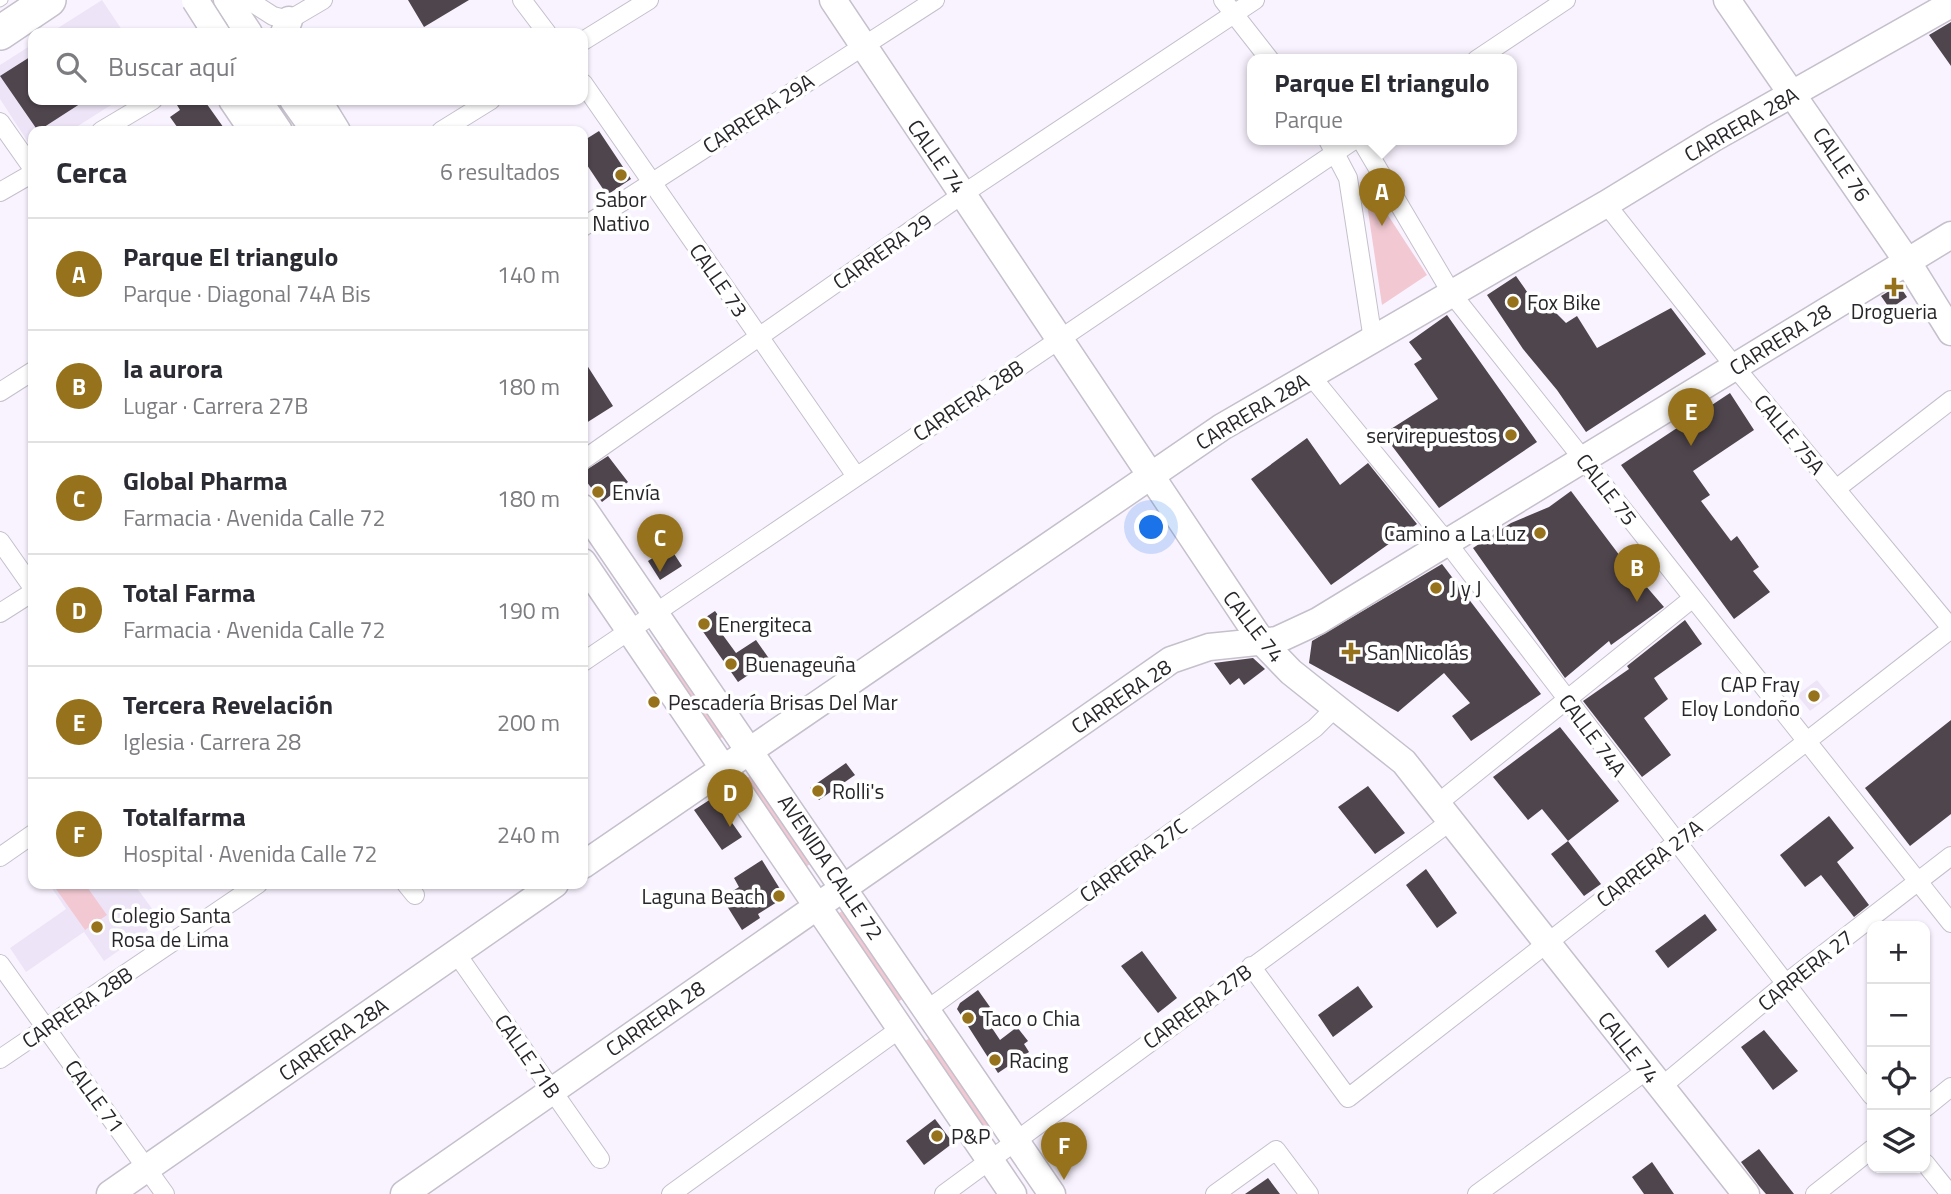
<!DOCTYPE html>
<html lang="es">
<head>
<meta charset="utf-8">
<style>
	body { margin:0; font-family:"Titillium Web",sans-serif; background:#f2f2f3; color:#2b2b33 }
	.controls { position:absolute; right:21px; bottom:21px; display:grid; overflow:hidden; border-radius:14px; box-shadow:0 2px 5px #0004 }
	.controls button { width:63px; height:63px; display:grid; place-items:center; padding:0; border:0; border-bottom:2px solid #e1e1e2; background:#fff; color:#2b2b33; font:35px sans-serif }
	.you { position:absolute; left:1152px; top:528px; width:24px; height:24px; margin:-18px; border:5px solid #fff; border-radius:50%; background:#1a73e8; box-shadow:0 0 0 10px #1a73e833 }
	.badge { display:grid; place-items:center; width:46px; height:46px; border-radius:50%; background:#95721b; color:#fff; font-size:23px; font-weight:700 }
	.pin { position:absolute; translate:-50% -58px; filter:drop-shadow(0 2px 4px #0008) }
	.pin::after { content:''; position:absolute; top:37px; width:24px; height:21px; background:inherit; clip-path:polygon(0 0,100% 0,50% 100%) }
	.popup { position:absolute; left:1247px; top:54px; width:270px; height:91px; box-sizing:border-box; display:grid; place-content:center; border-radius:14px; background:#fff; filter:drop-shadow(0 2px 5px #0005); font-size:23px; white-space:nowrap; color:#7c7c81 }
	.popup b { font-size:26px; color:#2b2b33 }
	.popup::after { content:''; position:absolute; left:50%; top:100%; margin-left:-14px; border:14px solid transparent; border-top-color:#fff }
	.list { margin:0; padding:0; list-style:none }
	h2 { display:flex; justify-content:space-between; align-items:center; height:91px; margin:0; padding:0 28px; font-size:30px }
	h2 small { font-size:23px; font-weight:400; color:#7c7c81 }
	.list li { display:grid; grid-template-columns:46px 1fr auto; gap:21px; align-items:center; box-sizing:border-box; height:112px; padding:0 28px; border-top:2px solid #e1e1e2 }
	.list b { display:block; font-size:26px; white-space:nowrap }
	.list p { margin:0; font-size:23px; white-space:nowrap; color:#7c7c81 }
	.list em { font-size:23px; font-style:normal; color:#7c7c81 }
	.icon { flex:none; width:38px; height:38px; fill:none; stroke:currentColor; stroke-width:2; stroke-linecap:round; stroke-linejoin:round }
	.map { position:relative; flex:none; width:1951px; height:1194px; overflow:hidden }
	.search { position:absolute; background:#fff; box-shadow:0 2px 5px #0004; left:28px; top:28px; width:560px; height:77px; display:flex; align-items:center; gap:18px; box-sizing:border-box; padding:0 24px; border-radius:14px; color:#7c7c81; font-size:26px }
	.panel { position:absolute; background:#fff; box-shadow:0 2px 5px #0004; left:28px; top:126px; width:560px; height:763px; border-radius:14px }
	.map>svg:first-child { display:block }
	.built { fill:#ede5f7 }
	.green { fill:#f2c9d3 }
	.building { fill:#4f464d }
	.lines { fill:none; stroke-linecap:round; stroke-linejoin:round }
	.lane-casing { stroke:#c5c0cb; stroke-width:11 }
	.street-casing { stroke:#c5c0cb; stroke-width:20 }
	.secondary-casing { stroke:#c5c0cb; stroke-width:29 }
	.highway-casing { stroke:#c5c0cb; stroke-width:36 }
	.lane { stroke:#fff; stroke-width:9 }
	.street { stroke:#fff; stroke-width:18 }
	.secondary { stroke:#fff; stroke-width:26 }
	.highway { stroke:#fff; stroke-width:33 }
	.secondary-bridge-casing { stroke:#c5c0cb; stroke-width:29; stroke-linecap:butt }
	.secondary-bridge { stroke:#fff; stroke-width:26 }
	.poi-dot { fill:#95721b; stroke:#fff; stroke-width:2.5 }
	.labels { text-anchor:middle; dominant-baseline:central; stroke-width:7; stroke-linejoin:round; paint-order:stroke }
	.street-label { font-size:21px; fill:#28262a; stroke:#fff }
	.poi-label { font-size:21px; fill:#28262a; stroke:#fff; text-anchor:start }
</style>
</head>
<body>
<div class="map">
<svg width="1951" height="1194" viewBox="0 0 1951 1194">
	<rect width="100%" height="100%" fill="#f9f3ff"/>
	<path class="built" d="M102,0L124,33H50Z
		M33,44V100H119L70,131H33V150L0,99V65Z
		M1817,680L1830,696L1810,711L1797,695Z
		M49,884H88L91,887L96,884H134L161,921L104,961L84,932L26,972L10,948L66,909Z"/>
	<path class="green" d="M1363,177L1427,275L1382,305Z
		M668,645L728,733L718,740L657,652Z
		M754,773L815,861L804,868L744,780Z
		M63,884H85L107,915L85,930L56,889Z
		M847,908L907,996L896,1003L836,915Z
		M933,1036L993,1124L983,1131L922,1043Z"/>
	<path class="building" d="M408,0H469L424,27Z
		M1951,22V66L1929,35Z
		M33,55V100H86L38,131L0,76Z
		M174,100H204L226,131H180L170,117L180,110Z
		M599,131L631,179L607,195L583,159V141Z
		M1516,276L1539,309L1547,304L1566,323L1577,316L1597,348L1671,308L1706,354L1586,432L1557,390L1523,349L1487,295Z
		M1899,285L1907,297L1890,309L1881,296Z
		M1447,315L1537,442L1439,508L1383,434L1438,399L1414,364L1422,359L1409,342Z
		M583,359L613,406L583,425Z
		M1730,393L1754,430L1693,471L1710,495L1701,501L1731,541L1737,536L1759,567L1753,571L1770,592L1734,619L1621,465Z
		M1307,438L1340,485L1368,463L1417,524L1331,585L1251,479Z
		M608,456L628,482L602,502L583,477V472Z
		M1571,491L1620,556L1664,607L1611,645L1609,641L1565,678L1473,548L1511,523L1549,507Z
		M667,543L682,566L660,580L648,561L657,555L655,551Z
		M1442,564L1541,694L1471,741L1452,716L1470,703L1444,673L1398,712L1309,663L1312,641Z
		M715,611L723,622L717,627L736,653L756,640L770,660L738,682L697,623Z
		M1685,620L1702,644L1654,678L1668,699L1644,718L1671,755L1642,777L1583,701L1629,669L1627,666Z
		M1253,658L1265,669L1244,685L1239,678L1230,685L1214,663Z
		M1951,720V814L1910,846L1865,788Z
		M1560,727L1619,801L1568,841L1542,809L1528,820L1493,777Z
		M846,763L855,775L819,800L810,788Z
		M1368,786L1405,833L1375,854L1338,807Z
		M714,797L742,837L722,850L694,810Z
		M1829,816L1854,848L1837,862L1869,905L1854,917L1821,875L1805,887L1780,855Z
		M1568,841L1601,884L1584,896L1551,854Z
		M762,860L785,897L758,914L760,918L742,930L722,898L739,887L734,878Z
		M1426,869L1457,913L1437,928L1406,885Z
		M1705,914L1717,930L1668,968L1655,951Z
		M1142,951L1177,998L1158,1013L1121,966Z
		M1358,986L1373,1007L1333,1037L1318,1015Z
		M978,990L990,1007L982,1013L1000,1040L1017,1027L1028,1041L1024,1044L1029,1052L998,1073L957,1009L960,1003Z
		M1764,1030L1798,1071L1773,1090L1741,1047Z
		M935,1119L953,1143L924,1165L906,1141Z
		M1759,1149L1794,1194H1766L1759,1186L1741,1162Z
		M1652,1162L1674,1194H1644L1632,1177Z
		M1268,1178L1280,1194H1245Z"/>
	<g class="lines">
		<defs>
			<path id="lane" d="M0,2L3,0"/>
			<path id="street" d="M248,0L273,16L289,20L323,0
				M522,0L547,33
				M1223,0L1270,60
				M583,41L649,0
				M1476,60L1566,0
				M583,83L856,476
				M0,122L33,169
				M101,131L153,100
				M441,131L491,100
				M1328,140L1348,178L1373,340
				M1361,140L1452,294L1951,923
				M0,192L33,173
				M1606,204L1735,367L1951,628
				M583,227L935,0
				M1311,376L1446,541L1872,1096
				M0,392L33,371
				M583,460L963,194L1255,0
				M1836,489L1951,400
				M0,541L33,588
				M0,613L33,592
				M583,662L1354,140
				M1437,804L1693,598
				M0,857L33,834
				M406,884L415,895
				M456,953L600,1159
				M0,964L165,1194
				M1251,966L1348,1098L1951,629
				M928,1009L1315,728L1335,708
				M0,1059L258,884
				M1661,1087L1785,984L1951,856
				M1925,1108L1951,1087
				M1925,1163L1950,1194
				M671,1194L901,1028
				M944,1194L1451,821
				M1215,1194L1276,1150L1309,1194
				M1477,1194L1647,1070
				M1815,1194L1872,1149"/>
			<path id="secondary" d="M227,0L249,33
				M833,0L1262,642L1291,672L1404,762L1746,1194
				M1727,0L1907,261L1951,332
				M284,33L289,20
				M232,100L253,131
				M258,100L279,131
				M293,100L315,131
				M318,100L337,131
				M583,508L1052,1194
				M583,562L1013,1194
				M583,865L1222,427L1606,204L1714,138L1951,4
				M110,1194L555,884
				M404,1194L1171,660L1209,647L1277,640L1318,621L1951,235"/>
			<path id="highway" d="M0,33L49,0"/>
		</defs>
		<use href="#lane" class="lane-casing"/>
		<use href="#street" class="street-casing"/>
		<use href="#secondary" class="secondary-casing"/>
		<use href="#highway" class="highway-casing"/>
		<use href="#lane" class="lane"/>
		<use href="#street" class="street"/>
		<use href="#secondary" class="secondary"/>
		<use href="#highway" class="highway"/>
		<defs>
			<path id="secondary-bridge" d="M195,0L216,33"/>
		</defs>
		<use href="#secondary-bridge" class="secondary-bridge-casing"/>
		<use href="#secondary-bridge" class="secondary-bridge"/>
	</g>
	<g class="poi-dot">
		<circle cx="621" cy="175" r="7"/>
		<path d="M1890.5 276.5h7v7h7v7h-7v7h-7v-7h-7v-7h7z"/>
		<circle cx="1513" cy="302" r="7"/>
		<circle cx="1511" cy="435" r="7"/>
		<circle cx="598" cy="492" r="7"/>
		<circle cx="1540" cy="533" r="7"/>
		<circle cx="1436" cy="588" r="7"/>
		<circle cx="704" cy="624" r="7"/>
		<path d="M1347.5 641.5h7v7h7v7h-7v7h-7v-7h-7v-7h7z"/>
		<circle cx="731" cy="664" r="7"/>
		<circle cx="1814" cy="696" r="7"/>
		<circle cx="654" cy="702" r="7"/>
		<circle cx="818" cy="791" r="7"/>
		<circle cx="779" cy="896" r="7"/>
		<circle cx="97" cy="927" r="7"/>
		<circle cx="968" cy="1018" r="7"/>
		<circle cx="995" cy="1060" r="7"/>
		<circle cx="937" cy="1136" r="7"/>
	</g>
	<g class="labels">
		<g class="street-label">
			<text transform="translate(758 113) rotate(-33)">CARRERA 29A</text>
			<text transform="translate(1741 124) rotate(-30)">CARRERA 28A</text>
			<text transform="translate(937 156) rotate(55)">CALLE 74</text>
			<text transform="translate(1842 164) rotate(56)">CALLE 76</text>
			<text transform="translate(882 251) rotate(-35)">CARRERA 29</text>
			<text transform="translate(719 280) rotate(55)">CALLE 73</text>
			<text transform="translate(1780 339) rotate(-32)">CARRERA 28</text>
			<text transform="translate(968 400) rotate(-34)">CARRERA 28B</text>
			<text transform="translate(1252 411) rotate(-31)">CARRERA 28A</text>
			<text transform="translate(1790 434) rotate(50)">CALLE 75A</text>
			<text transform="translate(1607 489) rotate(52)">CALLE 75</text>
			<text transform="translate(1254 626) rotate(52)">CALLE 74</text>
			<text transform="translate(1121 696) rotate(-34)">CARRERA 28</text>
			<text transform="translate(1593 735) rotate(53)">CALLE 74A</text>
			<text transform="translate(1133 860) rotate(-36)">CARRERA 27C</text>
			<text transform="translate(1649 863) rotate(-38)">CARRERA 27A</text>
			<text transform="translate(831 867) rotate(56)">AVENIDA CALLE 72</text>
			<text transform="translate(1805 970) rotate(-39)">CARRERA 27</text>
			<text transform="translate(1197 1006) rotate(-36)">CARRERA 27B</text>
			<text transform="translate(77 1007) rotate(-34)">CARRERA 28B</text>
			<text transform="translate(655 1018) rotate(-35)">CARRERA 28</text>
			<text transform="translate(333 1039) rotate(-35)">CARRERA 28A</text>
			<text transform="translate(1629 1047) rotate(52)">CALLE 74</text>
			<text transform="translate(528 1056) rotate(55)">CALLE 71B</text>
			<text transform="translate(95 1096) rotate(54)">CALLE 71</text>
		</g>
		<g class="poi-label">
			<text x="621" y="199" text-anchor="middle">Sabor<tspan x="621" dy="24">Nativo</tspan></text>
			<text x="1527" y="302">Fox Bike</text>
			<text x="1894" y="311" text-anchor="middle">Drogueria</text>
			<text x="1497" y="435" text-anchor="end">servirepuestos</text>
			<text x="612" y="492">Envía</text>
			<text x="1526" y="533" text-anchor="end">Camino a La Luz</text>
			<text x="1450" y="588">J y J</text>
			<text x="718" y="624">Energiteca</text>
			<text x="1367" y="652">San Nicolás</text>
			<text x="745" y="664">Buenageuña</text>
			<text x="1800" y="684" text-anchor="end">CAP Fray<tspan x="1800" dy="24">Eloy Londoño</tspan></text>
			<text x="668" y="702">Pescadería Brisas Del Mar</text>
			<text x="832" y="791">Rolli's</text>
			<text x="765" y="896" text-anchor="end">Laguna Beach</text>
			<text x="111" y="915">Colegio Santa<tspan x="111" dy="24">Rosa de Lima</tspan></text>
			<text x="982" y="1018">Taco o Chia</text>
			<text x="1009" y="1060">Racing</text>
			<text x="951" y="1136">P&amp;P</text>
		</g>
	</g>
</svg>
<div class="controls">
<button>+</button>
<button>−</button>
<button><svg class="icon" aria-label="locate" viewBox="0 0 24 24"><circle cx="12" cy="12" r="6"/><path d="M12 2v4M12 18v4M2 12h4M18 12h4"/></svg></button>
<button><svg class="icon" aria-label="layers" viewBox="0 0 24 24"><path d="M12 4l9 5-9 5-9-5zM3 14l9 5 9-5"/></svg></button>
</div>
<div class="you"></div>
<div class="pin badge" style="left:1382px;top:226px">A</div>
<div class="popup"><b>Parque El triangulo</b>Parque</div>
<div class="pin badge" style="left:1637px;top:602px">B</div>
<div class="pin badge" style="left:660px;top:572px">C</div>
<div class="pin badge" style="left:730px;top:827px">D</div>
<div class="pin badge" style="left:1691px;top:446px">E</div>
<div class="pin badge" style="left:1064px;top:1180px">F</div>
<div class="search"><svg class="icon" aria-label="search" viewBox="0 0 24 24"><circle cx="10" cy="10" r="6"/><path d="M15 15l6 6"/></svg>Buscar aquí</div>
<section class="panel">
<h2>Cerca<small>6 resultados</small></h2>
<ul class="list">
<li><span class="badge">A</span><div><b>Parque El triangulo</b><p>Parque · Diagonal 74A Bis</p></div><em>140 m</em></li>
<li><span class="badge">B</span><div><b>la aurora</b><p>Lugar · Carrera 27B</p></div><em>180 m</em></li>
<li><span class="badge">C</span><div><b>Global Pharma</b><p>Farmacia · Avenida Calle 72</p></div><em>180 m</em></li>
<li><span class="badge">D</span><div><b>Total Farma</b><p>Farmacia · Avenida Calle 72</p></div><em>190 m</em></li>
<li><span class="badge">E</span><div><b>Tercera Revelación</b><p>Iglesia · Carrera 28</p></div><em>200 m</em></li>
<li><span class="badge">F</span><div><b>Totalfarma</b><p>Hospital · Avenida Calle 72</p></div><em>240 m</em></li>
</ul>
</section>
</div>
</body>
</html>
